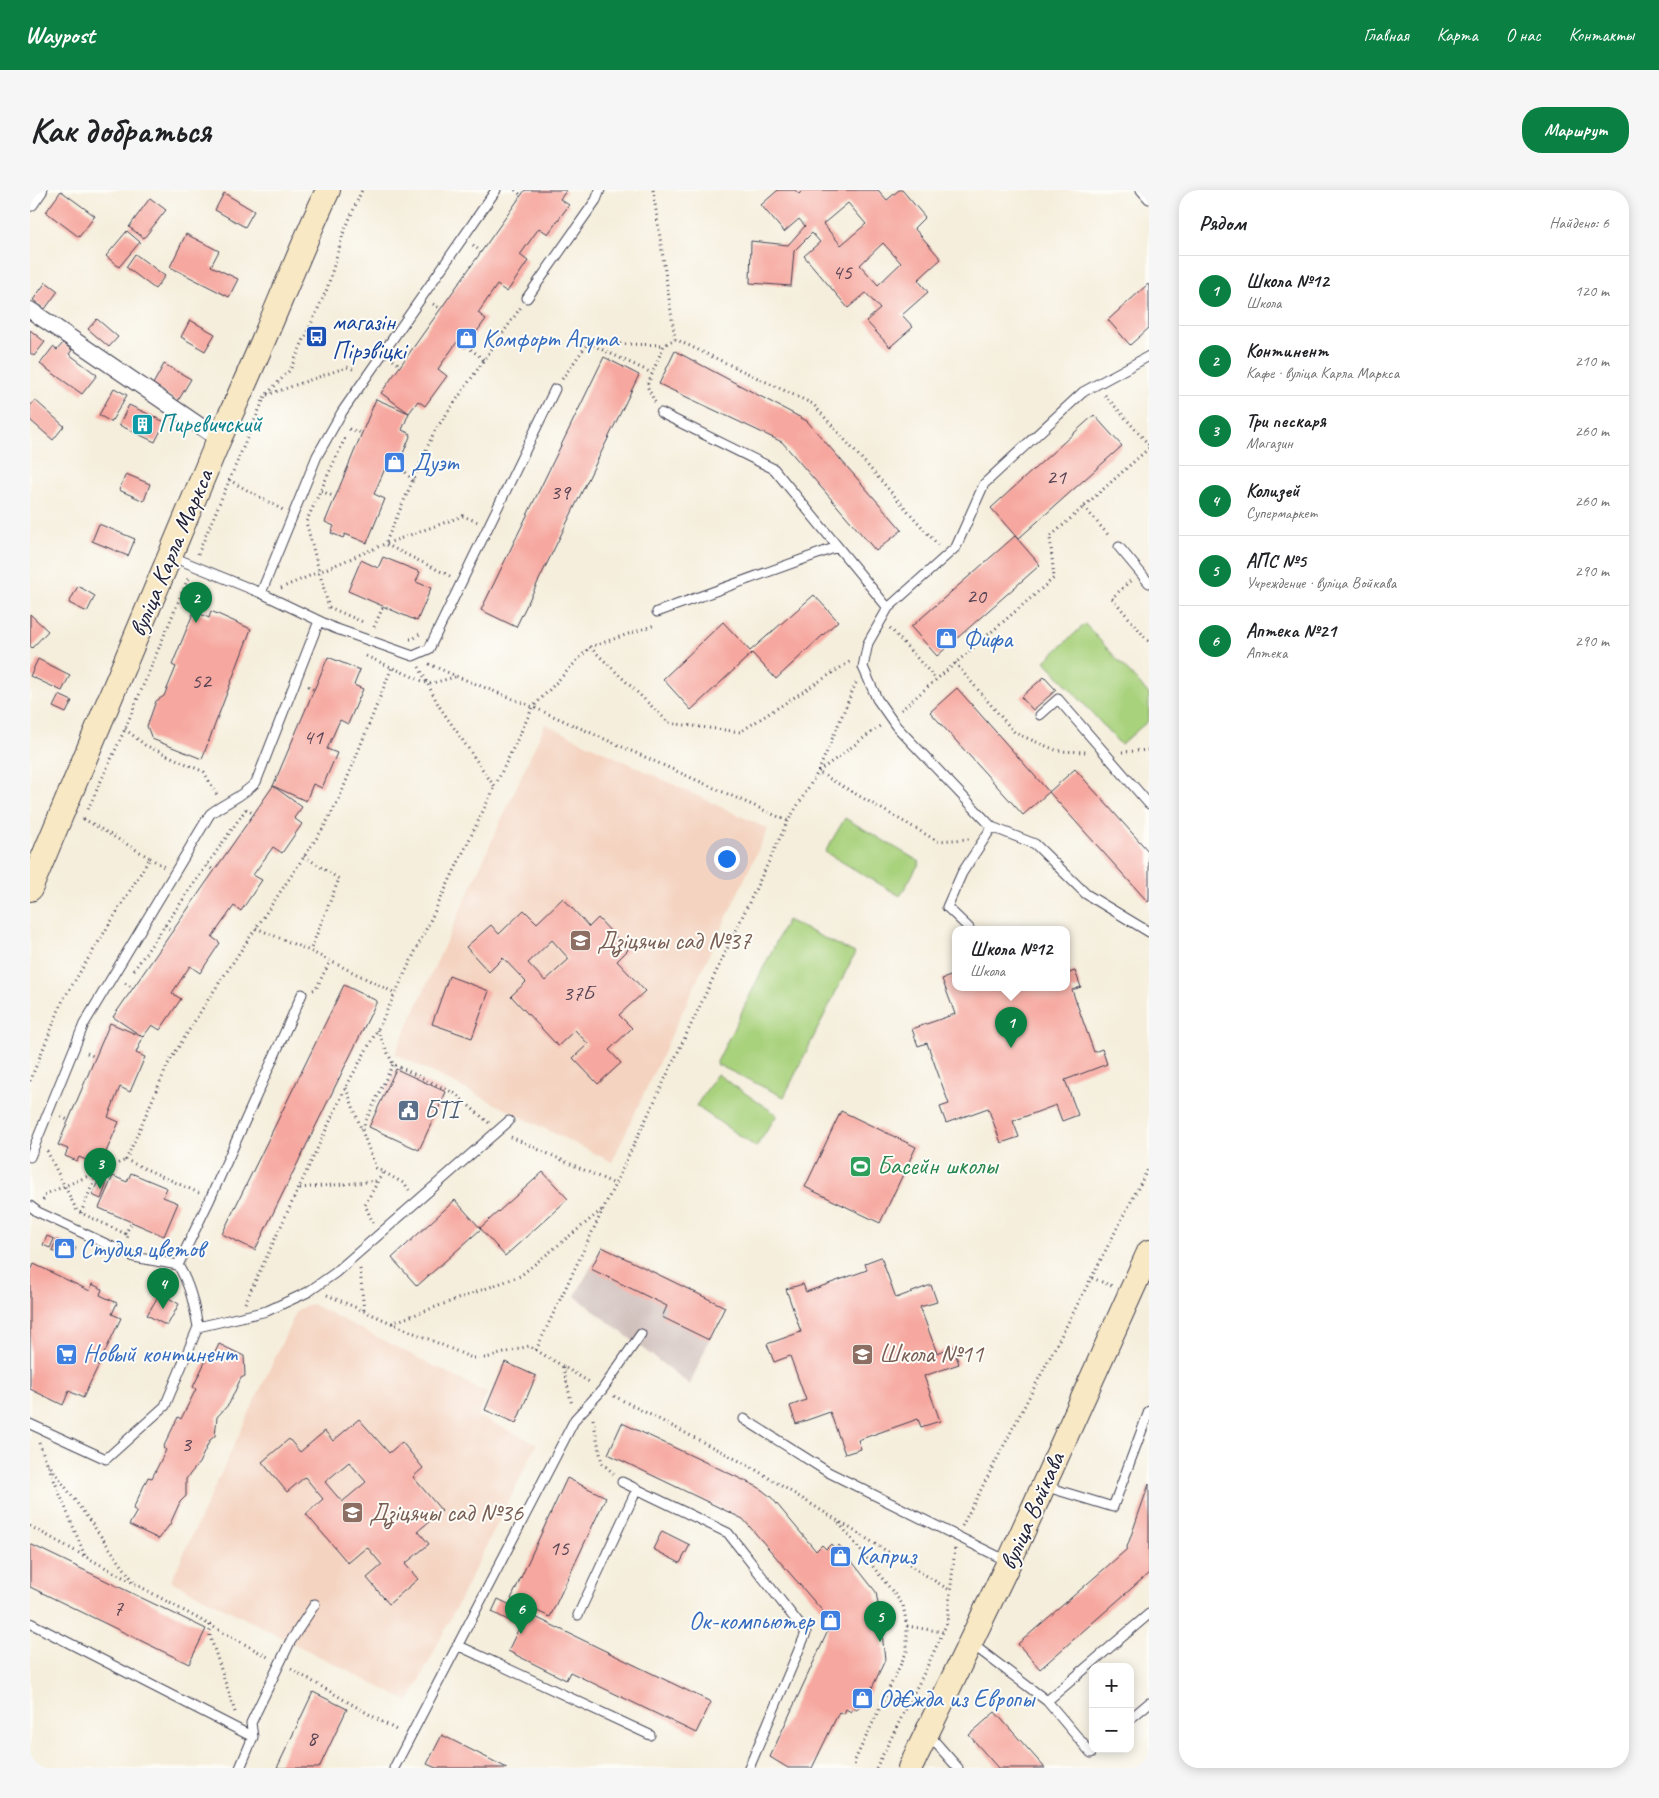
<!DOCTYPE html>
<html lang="ru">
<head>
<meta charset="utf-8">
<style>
	body { margin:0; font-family:Caveat,sans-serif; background:#f6f6f6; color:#202124 }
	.controls { position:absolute; right:15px; bottom:15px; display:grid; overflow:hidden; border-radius:10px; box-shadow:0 2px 12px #0003 }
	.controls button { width:45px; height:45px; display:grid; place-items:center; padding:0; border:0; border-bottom:1px solid #e0e0e0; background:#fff; color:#202124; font:25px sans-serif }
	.you { position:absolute; left:696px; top:668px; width:18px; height:18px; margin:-12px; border:4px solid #fff; border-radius:50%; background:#1a73e8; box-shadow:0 0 0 8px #1a73e833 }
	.badge { display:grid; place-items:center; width:32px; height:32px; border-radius:50%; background:#0b8043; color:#fff; font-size:16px; font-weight:700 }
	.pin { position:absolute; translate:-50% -41px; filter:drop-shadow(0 1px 2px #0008) }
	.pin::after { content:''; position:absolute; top:26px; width:18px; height:15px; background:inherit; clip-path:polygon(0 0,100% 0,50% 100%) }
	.popup { position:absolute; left:922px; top:736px; width:118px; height:65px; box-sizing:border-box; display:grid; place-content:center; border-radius:10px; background:#fff; filter:drop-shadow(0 1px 4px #0005); font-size:16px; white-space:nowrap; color:#757577 }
	.popup b { font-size:19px; color:#202124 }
	.popup::after { content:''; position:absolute; left:50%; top:100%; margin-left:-10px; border:10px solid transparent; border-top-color:#fff }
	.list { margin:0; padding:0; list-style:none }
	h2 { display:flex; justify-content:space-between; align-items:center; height:65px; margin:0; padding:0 20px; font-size:21px }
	h2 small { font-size:16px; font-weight:400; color:#757577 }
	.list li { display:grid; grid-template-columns:32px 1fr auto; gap:15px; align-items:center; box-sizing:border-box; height:70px; padding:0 20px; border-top:1px solid #e0e0e0 }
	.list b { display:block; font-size:19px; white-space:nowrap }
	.list p { margin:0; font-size:16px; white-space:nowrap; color:#757577 }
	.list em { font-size:16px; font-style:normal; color:#757577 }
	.map { position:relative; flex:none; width:1119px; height:1578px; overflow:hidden; border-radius:20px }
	header { display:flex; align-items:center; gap:30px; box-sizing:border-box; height:70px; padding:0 25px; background:#0b8043; color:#fff }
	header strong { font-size:24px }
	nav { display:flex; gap:28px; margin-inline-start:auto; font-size:18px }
	.intro { display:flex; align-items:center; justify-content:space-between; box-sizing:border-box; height:120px; padding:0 30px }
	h1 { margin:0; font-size:35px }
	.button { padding:12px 22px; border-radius:20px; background:#0b8043; color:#fff; font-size:18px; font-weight:700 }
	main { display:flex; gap:30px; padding:0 30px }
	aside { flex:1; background:#fff; border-radius:20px; box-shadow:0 2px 12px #0003 }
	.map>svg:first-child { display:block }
	.built { fill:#f4d3c0 }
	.industrial { fill:#d0c0bc }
	.green { fill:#a9d27d; stroke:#667a5c }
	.building { fill:#f6a79f; fill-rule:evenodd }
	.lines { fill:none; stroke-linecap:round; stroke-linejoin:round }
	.service-casing { stroke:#424153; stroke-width:11 }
	.minor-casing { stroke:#424153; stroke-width:18 }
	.secondary-casing { stroke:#424153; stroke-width:26 }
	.path { stroke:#424153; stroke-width:3; stroke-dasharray:1 4; stroke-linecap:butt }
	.service { stroke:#fff; stroke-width:9 }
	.minor { stroke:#fff; stroke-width:16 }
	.secondary { stroke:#f8e8c3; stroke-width:24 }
	.labels { text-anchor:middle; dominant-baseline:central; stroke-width:4; stroke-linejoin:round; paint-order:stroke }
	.number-label { font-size:22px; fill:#574354 }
	.transit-label { font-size:25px; fill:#164399; stroke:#fdfcf7; text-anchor:start }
	.shop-label { font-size:25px; fill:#366cbe; stroke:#fdfcf7; text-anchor:start }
	.culture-label { font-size:25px; fill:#0d838f; stroke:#fdfcf7; text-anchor:start }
	.street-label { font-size:25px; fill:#22223b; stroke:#fdfcf7 }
	.education-label { font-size:25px; fill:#785e54; stroke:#fdfcf7; text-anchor:start }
	.service-label { font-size:25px; fill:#4e5e75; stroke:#fdfcf7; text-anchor:start }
	.leisure-label { font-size:25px; fill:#27864d; stroke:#fdfcf7; text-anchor:start }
</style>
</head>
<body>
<header>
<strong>Waypost</strong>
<nav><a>Главная</a><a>Карта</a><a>О нас</a><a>Контакты</a></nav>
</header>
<div class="intro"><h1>Как добраться</h1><a class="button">Маршрут</a></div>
<main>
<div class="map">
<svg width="1119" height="1578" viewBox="0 0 1119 1578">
	<rect width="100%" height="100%" fill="#fdfcf7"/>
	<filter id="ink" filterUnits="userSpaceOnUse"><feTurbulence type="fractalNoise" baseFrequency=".02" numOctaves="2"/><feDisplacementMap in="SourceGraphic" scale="10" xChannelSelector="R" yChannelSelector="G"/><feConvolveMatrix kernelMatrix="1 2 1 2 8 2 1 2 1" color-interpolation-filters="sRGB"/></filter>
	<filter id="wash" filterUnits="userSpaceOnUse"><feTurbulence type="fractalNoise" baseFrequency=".0096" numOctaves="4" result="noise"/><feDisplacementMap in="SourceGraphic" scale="20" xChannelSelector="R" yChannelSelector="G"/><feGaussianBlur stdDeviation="1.12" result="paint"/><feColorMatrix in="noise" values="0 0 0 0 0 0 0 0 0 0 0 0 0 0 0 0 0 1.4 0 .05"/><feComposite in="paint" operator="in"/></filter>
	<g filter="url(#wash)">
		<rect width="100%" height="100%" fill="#f5eedc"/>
		<path class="built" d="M515,534L738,639L582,972L365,864Z
			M282,1114L457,1203L448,1226L507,1254L379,1512L141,1391L267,1120Z"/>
		<path class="industrial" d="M572,1057L695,1117L679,1150L660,1195L545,1106Z"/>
		<path class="green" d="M1055,434L1119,504V530L1091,555L1015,471Z
			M815,628L890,672L870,706L795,662Z
			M757,730L825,763L754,907L686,874Z
			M687,884L747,925L726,957L666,916Z"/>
		<g id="blocks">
			<path class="building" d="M495,0H537L530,9L539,15L518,44L509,38L490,65L498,71L477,102L467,95L448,123L456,129L435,158L427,152L408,179L417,186L395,216L388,211L379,223L351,203Z
				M748,0H765L769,4L773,0H848L857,10L869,0H872L895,27L884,38L911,69L888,90L898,102L872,125L883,137L860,157L836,131L850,119L836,103L818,118L774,66L790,52L782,43L764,61L761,96L720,93L721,51L758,55L775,36L769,29L754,42L731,15ZM818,13L836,34L811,55L793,34ZM853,53L871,73L848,95L830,75Z
				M31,1L65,26L49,47L16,22Z
				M194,3L224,21L215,37L185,20Z
				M120,8L136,20L114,48L99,37Z
				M97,41L110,52L89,77L76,66Z
				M156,44L189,61L181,76L208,89L199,107L140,77Z
				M105,64L135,86L125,99L96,77Z
				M16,92L28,101L15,119L3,110Z
				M1118,94L1119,96V138L1100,155L1078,130Z
				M67,129L88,147L79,157L58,139Z
				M160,130L185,144L175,161L151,147Z
				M0,140L15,152L4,166L0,163Z
				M33,153L42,160L39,164L67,185L52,204L10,174L23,157L27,160Z
				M645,161L777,231L872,340L846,361L752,252L629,194Z
				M574,167L609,185L486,437L451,420Z
				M134,174L161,189L148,211L122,196Z
				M84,198L97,205L81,232L69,225Z
				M346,209L379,223L372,240L381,244L367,278L357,274L344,304L355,309L337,353L315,344L313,348L301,343L304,336L295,332Z
				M5,210L34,236L23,250L0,230V216Z
				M99,215L135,232L125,252L89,235Z
				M1064,225L1092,256L988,349L961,318Z
				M96,284L120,294L114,311L89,300Z
				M69,334L105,349L98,366L62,351Z
				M985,346L1010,375L907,466L881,437Z
				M353,367L390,382L386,392L401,398L387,431L318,401L331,370L348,378Z
				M48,396L65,406L57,422L39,413Z
				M784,405L808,431L746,489L722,463L661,520L633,489L693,432L720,461Z
				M164,421L179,428L181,421L221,439L172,569L122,549L117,536L126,511L134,506L146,477L142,475Z
				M0,424L18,441L2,458L0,456Z
				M298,467L330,480L324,495L333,499L318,534L310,530L297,559L307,563L292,598L283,594L276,611L243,596Z
				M8,469L40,485L32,501L0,486Z
				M1014,487L1026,500L1003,520L991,507Z
				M927,498L1019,602L993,625L900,522Z
				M29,505L42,511L36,523L23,517Z
				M1045,579L1119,662V711L1118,712L1019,602Z
				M243,596L272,617L264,628L272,634L252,663L243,657L223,685L232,690L211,721L204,716L182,747L190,753L170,783L160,776L142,803L151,809L130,840L122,835L113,847L83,827Z
				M533,708L559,737L568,728L598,760L587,771L615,801L589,825L602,838L579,860L591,873L568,894L543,868L558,854L545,840L528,856L481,806L496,792L473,768L459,782L436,757L461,735L469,744L494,720L507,733ZM522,750L539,769L515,791L498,773Z
				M1045,781L1051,797L1042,800L1064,862L1072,859L1077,874L1035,890L1048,925L1032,931L1026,915L983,931L989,947L971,953L958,918L916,933L910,917L919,914L897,853L888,856L882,839L925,824L912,789L926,784V797H934V799L940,797H1036V784Z
				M419,786L459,801L442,848L402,834Z
				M314,795L347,811L225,1060L192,1044Z
				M80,833L113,847L106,863L115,867L100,902L90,897L78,927L89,932L70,976L49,967L47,971L35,966L38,959L28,955Z
				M366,879L416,902L389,960L339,937Z
				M811,921L886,957L850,1033L775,997Z
				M513,982L538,1009L475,1066L450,1038Z
				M101,983L137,998L133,1007L148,1013L134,1046L69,1018L83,986L97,992Z
				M69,989L77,993L71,1009L62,1005Z
				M425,1010L451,1039L387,1096L362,1068Z
				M17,1046L24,1049L20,1058L13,1055Z
				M27,1050L46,1058L40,1069L22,1061Z
				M572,1057L695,1117L679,1150L632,1127L637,1116L561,1079Z
				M851,1067L866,1108L901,1095L907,1112L890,1117L907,1163L923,1157L929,1174L894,1186L910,1231L891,1237L888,1229L828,1250L831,1259L815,1264L800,1222L766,1234L760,1216L776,1210L760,1166L744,1172L737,1154L771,1142L756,1099L773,1094L776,1102L837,1080L835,1073Z
				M4,1074L60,1101L62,1094L72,1099L70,1105L87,1113L82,1124L91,1128L53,1208L39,1201L33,1215L0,1199V1083Z
				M130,1103L149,1114L137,1136L117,1125Z
				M189,1154L214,1166L215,1186L211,1188L199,1214L187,1227L185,1246L180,1250L169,1273L156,1289V1306L150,1312L140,1334L129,1349L99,1335L107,1321L103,1319L118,1287L122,1288L136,1260L133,1258L148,1227L151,1229L166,1199L163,1197L178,1166L182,1169Z
				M475,1172L506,1186L486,1233L455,1220Z
				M329,1229L359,1263L372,1252L393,1278L383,1287L412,1321L388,1341L399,1354L375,1374L388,1389L359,1414L337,1388L352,1375L337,1357L318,1373L276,1324L293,1309L275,1287L257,1302L232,1272L259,1249L270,1262L295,1241L303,1251ZM319,1272L336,1292L312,1312L295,1292Z
				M592,1233L728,1297L741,1307L786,1361L792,1355L796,1359L801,1354L805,1359L809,1355L846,1402L850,1426L856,1427L860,1433L857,1441L852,1443L855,1470L834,1515L831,1513L827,1520L823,1518L821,1522L816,1519L814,1524L809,1522L782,1578H758L740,1567L802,1432L713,1329L578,1264Z
				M537,1288L576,1307L520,1427L481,1409Z
				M1119,1294V1383L1010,1479L988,1454L1096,1360Z
				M632,1341L660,1355L650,1373L623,1359Z
				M0,1354L176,1439L159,1474L0,1397Z
				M468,1409L681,1512L666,1543L540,1482L536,1490L478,1461L490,1436L462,1422Z
				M283,1502L317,1519L289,1578H247Z
				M965,1522L1015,1578H968L939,1545Z
				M412,1545L477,1578H406L397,1574Z"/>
		</g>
	</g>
	<g filter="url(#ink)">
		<use href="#blocks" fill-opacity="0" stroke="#424153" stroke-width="1"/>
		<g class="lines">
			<defs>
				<path id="service" d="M1111,0L1119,9
					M497,108L566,10L570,0
					M631,223L744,279L858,418L838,453L833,477L847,509L866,536L962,637L1005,654L1056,704L1119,742
					M1089,357L1119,393
					M140,366L231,403L304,438L383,466L399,459L525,199
					M231,403L287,266L312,222L466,0
					M858,418L926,357L954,294L1053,202L1119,166
					M627,422L807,357
					M1010,525L1028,509L1119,614
					M939,738L917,717L932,683L962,637
					M0,967L54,834L180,624C194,613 214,606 226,592L289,431
					M0,1016L8,1022L104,1067L148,1075L180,1009L272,804
					M148,1075C160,1095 164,1114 168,1137L237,1121L278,1102L305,1083L479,931
					M714,1229L798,1282L979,1372
					M0,1234L76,1269L135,1216L168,1137
					M592,1292L698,1343L776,1443L719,1578
					M1014,1296L1083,1317L1119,1221
					M548,1425L607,1299
					M0,1433L223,1547
					M942,1454L1017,1511L1061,1563L1065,1559
					M427,1455L620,1545
					M1017,1511L1119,1424
					M1100,1529L1119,1513
					M899,1545L928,1578
					M210,1578L223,1547L221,1533L260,1452L285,1414
					M364,1578L545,1229L572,1200L611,1144"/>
				<path id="minor" d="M0,13L9,0
					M0,120L189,249"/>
				<path id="secondary" d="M0,699L189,249C229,167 260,82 298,0
					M880,1578L979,1372L1119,1062"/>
			</defs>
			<use href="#service" class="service-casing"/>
			<use href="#minor" class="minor-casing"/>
			<use href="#secondary" class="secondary-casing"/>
			<path class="path" d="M485,0L491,5
				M623,0L645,149
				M443,55L451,62
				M403,114L411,119
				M560,153L634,155
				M437,156L454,170
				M363,170L371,176
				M532,189L558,153L622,183
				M237,205L317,177L325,180
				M1075,205L1119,255
				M625,212L617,196L634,155L645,149L783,214L908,355
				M319,239L332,243
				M368,276L373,279L383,291
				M199,290L253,320
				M291,301L305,307
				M1054,317L1080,347
				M168,364L235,206L260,180L297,99L313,44L332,0
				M420,386L355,354L404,242L491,117
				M1100,391L1082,408L1119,452
				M251,398L355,354L433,326L448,332
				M299,417L335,433
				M299,418L276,332L316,246
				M344,437L353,417
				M860,438L906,489
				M380,449H383L391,443
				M560,457L639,533L710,542L821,471
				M336,466L399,494L425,487
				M925,473L985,543L1028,561L1056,562
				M399,474L426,486L503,517L758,631L788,582L850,536
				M389,477L409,516L464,596
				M826,493L788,582L907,651L939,649
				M278,496L284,500
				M871,520L1024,388L1020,347L1119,258
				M95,539L115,555L174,582L187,605
				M1092,562L1119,560
				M58,619L95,539L159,386
				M216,619L224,624
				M274,666L309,689L280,761
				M120,668L134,677
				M177,675L184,681
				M135,735L142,741
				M226,738L280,761L365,803
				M104,780L216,619
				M95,793L103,798
				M283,800L286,799L300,771
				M347,840L363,874L424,903L459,933
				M57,863L65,867
				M0,891L33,810L120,668L54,629L55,627
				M316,898L346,978L375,994L379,1000
				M31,927L38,930
				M332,939L363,874
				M481,947L585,994
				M17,961L47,1021L98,1045L97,1050
				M270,998L348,991
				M169,1003L96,970L138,874L181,805L294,637L309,609L362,477L363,476
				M13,1010L16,1004L96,970
				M51,1023L67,983
				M343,1033L335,1015L353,982
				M95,1044L102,1032
				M330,1079L334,1122
				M1062,1088L1082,1096
				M297,1105L442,1168H456L499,1156L561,1193
				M215,1113L316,897L350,835L503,517L560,457L625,435
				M362,1133L490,1086L573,1019
				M506,1160L758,631
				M533,1177L542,1215
				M584,1206L723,1278L921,1401
				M563,1229L572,1273L584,1284
				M9,1253L55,1366
				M18,1273L104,1392
				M809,1333L873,1415L877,1436V1461L825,1570L824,1578
				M0,1336L238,1467
				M932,1336L1119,977
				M180,1435V1446L205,1522
				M877,1436L913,1442
				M261,1479L368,1541
				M846,1578L896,1479L917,1433L925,1358"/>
			<use href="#service" class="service"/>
			<use href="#minor" class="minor"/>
			<use href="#secondary" class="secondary"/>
		</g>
	</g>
	<defs>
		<symbol id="bus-square" viewBox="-11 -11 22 22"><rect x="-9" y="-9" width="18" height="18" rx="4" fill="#1a4fb4" stroke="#fdfcf7"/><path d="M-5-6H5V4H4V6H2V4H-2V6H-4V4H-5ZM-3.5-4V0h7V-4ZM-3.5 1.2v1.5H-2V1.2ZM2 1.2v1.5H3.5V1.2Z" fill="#fff"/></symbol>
		<symbol id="shop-square" viewBox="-11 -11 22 22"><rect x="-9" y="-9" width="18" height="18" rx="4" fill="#3f7fe0" stroke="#fdfcf7"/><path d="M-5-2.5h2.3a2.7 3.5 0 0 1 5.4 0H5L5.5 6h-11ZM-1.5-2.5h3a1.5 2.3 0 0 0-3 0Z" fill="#fff"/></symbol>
		<symbol id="building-square" viewBox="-11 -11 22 22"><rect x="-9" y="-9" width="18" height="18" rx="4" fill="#0f9aa8" stroke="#fdfcf7"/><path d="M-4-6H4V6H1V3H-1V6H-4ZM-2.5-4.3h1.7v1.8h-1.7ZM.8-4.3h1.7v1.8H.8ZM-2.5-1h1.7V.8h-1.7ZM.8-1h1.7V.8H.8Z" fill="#fff"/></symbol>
		<symbol id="school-square" viewBox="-11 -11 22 22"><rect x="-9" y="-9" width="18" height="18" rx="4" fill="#8d6e63" stroke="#fdfcf7"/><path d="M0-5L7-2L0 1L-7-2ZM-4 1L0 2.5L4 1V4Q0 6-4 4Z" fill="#fff"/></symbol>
		<symbol id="civic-square" viewBox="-11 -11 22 22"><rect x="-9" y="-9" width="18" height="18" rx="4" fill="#5c6f8a" stroke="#fdfcf7"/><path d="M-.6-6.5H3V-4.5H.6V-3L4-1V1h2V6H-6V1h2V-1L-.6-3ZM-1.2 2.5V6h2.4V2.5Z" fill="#fff"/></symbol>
		<symbol id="stadium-square" viewBox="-11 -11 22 22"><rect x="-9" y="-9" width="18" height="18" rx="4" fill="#2e9e5b" stroke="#fdfcf7"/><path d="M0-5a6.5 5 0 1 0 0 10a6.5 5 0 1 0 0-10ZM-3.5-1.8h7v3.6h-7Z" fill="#fff"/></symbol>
		<symbol id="supermarket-square" viewBox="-11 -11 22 22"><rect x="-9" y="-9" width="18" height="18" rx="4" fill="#3f7fe0" stroke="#fdfcf7"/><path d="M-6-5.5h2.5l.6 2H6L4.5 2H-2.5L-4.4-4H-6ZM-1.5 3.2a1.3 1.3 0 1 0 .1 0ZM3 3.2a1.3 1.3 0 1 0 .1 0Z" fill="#fff"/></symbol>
	</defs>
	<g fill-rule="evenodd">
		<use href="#bus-square" x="274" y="134" width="25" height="25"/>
		<use href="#shop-square" x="424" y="136" width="25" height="25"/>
		<use href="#building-square" x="100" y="222" width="25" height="25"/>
		<use href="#shop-square" x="352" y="260" width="25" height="25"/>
		<use href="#shop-square" x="904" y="436" width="25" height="25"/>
		<use href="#school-square" x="538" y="738" width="25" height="25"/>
		<use href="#civic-square" x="366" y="908" width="25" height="25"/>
		<use href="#stadium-square" x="818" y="964" width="25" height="25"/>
		<use href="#shop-square" x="22" y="1046" width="25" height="25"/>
		<use href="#supermarket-square" x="24" y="1152" width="25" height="25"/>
		<use href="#school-square" x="820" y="1152" width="25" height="25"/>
		<use href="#school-square" x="310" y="1310" width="25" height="25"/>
		<use href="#shop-square" x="798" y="1354" width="25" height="25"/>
		<use href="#shop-square" x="788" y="1418" width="25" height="25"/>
		<use href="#shop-square" x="820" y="1496" width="25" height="25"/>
	</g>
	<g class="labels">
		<g class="number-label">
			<text x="812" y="82">45</text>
			<text x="1026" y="287">21</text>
			<text x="530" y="302">39</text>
			<text x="946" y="406">20</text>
			<text x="171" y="491">52</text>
			<text x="283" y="547">41</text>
			<text x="548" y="803">37Б</text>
			<text x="156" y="1254">3</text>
			<text x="529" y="1358">15</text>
			<text x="88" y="1418">7</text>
			<text x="282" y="1548">8</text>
		</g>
		<g class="transit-label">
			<text x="302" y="132">магазін<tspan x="302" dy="29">Пірэвіцкі</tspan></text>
		</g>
		<g class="shop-label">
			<text x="452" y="149">Комфорт Агута</text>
			<text x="381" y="273">Дуэт</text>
			<text x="933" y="449">Фифа</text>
			<text x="50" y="1059">Студия цветов</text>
			<text x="53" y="1164">Новый континент</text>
			<text x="826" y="1366">Каприз</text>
			<text x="784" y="1431" text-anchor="end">Ок-компьютер</text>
			<text x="848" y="1509">Од€жда из Европы</text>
		</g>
		<g class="culture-label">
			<text x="128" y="234">Пиревичский</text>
		</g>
		<g class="street-label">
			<text transform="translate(141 363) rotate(-67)">вуліца Карла Маркса</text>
			<text transform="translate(1002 1321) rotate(-66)">вуліца Войкава</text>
		</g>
		<g class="education-label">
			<text x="567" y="751">Дзіцячы сад №37</text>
			<text x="849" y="1164">Школа №11</text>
			<text x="339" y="1323">Дзіцячы сад №36</text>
		</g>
		<g class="service-label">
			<text x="394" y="920">БТІ</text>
		</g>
		<g class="leisure-label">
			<text x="847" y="976">Басейн школы</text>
		</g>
	</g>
</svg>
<div class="controls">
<button>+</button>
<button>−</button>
</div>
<div class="you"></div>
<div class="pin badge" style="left:981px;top:858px">1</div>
<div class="popup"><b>Школа №12</b>Школа</div>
<div class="pin badge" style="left:166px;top:433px">2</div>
<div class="pin badge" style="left:70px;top:999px">3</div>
<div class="pin badge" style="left:133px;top:1119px">4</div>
<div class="pin badge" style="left:850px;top:1452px">5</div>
<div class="pin badge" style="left:491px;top:1444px">6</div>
</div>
<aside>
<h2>Рядом<small>Найдено: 6</small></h2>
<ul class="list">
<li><span class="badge">1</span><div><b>Школа №12</b><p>Школа</p></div><em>120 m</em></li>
<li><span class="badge">2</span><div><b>Континент</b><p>Кафе · вуліца Карла Маркса</p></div><em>210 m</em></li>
<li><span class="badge">3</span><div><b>Три пескаря</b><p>Магазин</p></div><em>260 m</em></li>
<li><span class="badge">4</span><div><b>Колизей</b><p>Супермаркет</p></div><em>260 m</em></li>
<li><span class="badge">5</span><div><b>АПС №5</b><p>Учреждение · вуліца Войкава</p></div><em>290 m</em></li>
<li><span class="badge">6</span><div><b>Аптека №21</b><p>Аптека</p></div><em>290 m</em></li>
</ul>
</aside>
</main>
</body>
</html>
